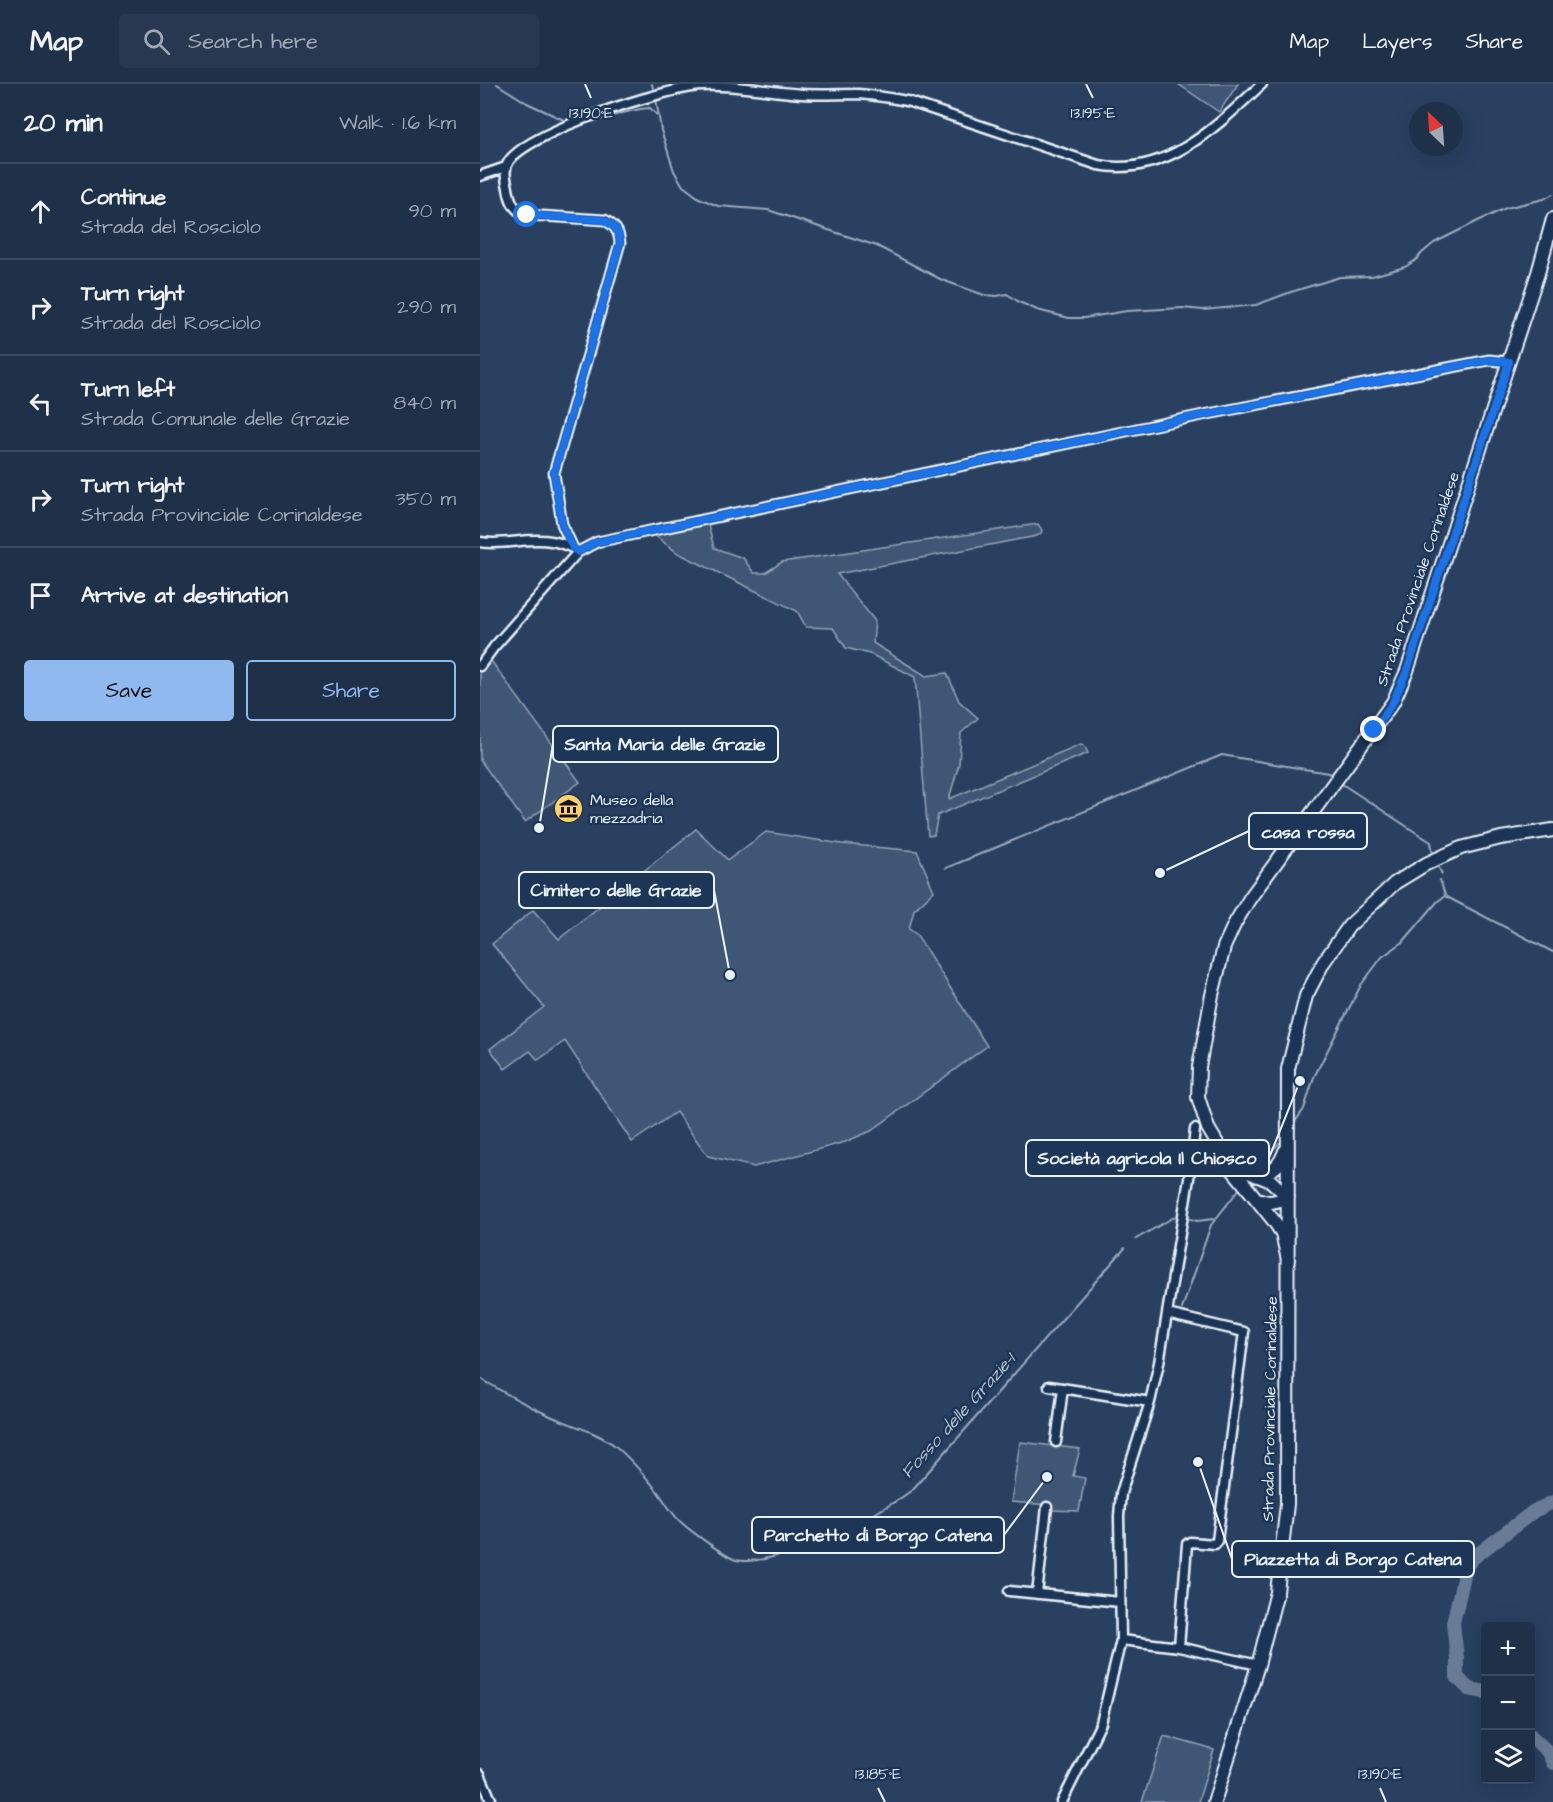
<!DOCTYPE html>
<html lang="en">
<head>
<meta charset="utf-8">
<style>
	body { margin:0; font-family:"Architects Daughter",sans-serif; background:#273850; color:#f1f3f6 }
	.controls { position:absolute; right:18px; bottom:18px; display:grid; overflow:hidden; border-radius:6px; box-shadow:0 6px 24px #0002 }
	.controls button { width:54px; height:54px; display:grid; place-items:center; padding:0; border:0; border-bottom:2px solid #3c4b61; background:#1f3049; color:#f1f3f6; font:30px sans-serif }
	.compass { position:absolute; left:929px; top:18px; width:54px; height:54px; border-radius:50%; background:#1f3049; box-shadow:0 6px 24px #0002; rotate:335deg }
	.stop { position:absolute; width:18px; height:18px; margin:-14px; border:4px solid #1a73e8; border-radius:50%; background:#fff }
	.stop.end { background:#1a73e8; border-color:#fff; box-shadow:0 2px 6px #0008 }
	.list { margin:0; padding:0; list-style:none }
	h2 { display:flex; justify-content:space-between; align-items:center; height:78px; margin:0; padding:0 24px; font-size:26px }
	h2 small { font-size:20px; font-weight:400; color:#a1a9b4 }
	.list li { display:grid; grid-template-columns:39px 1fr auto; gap:18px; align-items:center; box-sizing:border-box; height:96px; padding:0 24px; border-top:2px solid #3c4b61 }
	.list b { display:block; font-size:22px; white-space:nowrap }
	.list p { margin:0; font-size:20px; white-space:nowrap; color:#a1a9b4 }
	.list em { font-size:20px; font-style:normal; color:#a1a9b4 }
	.actions { display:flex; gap:12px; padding:18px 24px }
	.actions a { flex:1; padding:14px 0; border:2px solid #90b9f0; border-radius:6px; text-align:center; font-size:21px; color:#90b9f0 }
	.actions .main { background:#90b9f0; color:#111 }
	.icon { flex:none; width:33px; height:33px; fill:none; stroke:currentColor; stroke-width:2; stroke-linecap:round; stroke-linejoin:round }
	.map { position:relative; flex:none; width:1073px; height:1718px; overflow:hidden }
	header { display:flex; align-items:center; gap:36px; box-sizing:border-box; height:84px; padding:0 30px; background:#1f3049; border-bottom:2px solid #3c4b61 }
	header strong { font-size:28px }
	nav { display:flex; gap:33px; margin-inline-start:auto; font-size:21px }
	.search { width:420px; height:54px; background:#273850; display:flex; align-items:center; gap:15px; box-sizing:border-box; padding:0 21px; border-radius:6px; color:#a1a9b4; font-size:22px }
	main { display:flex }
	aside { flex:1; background:#1f3049 }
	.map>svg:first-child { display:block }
	.green { fill:#415774; stroke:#94a4b6; stroke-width:1.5 }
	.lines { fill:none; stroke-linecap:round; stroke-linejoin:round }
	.stream { stroke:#9dabbd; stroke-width:2 }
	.river { stroke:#6b7c95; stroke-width:14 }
	.street-casing { stroke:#e8f1f8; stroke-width:13 }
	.secondary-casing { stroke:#e8f1f8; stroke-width:16 }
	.street { stroke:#1d3557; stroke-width:8 }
	.secondary { stroke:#1d3557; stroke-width:12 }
	.route { stroke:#1a73e8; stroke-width:8 }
	.ticks { fill:none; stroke:#e8f1f8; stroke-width:2 }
	.labels { text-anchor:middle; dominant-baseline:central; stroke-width:5; stroke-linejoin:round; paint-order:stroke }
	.street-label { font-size:16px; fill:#e8f1f8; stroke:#1d3557 }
	.poi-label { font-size:16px; fill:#e8f1f8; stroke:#1d3557; text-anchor:start }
	.water-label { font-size:18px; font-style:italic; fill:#b6c2d0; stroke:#1d3557 }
	.ticks-label { font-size:15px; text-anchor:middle; fill:#e8f1f8; stroke:#1d3557; stroke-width:5; stroke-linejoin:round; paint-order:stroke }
	.leader { fill:none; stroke:#e8f1f8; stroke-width:2 }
	.callout-dot { fill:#e8f1f8; stroke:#1d3557; stroke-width:2 }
	.callout { fill:#1d3557; stroke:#e8f1f8; stroke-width:2 }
	.callout-label { font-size:18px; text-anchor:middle; font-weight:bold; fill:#e8f1f8 }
</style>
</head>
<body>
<header>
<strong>Map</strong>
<div class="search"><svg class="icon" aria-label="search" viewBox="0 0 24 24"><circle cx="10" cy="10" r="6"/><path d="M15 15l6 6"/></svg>Search here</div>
<nav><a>Map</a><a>Layers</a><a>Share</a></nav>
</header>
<main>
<aside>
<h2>20 min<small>Walk · 1.6 km</small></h2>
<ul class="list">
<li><svg class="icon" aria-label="ahead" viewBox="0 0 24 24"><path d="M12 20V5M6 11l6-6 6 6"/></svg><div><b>Continue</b><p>Strada del Rosciolo</p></div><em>90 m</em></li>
<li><svg class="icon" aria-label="right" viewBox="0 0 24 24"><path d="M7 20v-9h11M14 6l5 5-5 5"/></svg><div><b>Turn right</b><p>Strada del Rosciolo</p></div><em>290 m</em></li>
<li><svg class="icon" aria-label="left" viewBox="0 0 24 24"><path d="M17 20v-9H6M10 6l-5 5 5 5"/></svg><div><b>Turn left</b><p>Strada Comunale delle Grazie</p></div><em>840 m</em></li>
<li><svg class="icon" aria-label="right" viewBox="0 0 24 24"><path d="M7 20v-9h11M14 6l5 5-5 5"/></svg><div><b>Turn right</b><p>Strada Provinciale Corinaldese</p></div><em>350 m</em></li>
<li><svg class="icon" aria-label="arrive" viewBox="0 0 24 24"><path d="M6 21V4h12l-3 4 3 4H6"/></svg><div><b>Arrive at destination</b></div></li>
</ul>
<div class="actions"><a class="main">Save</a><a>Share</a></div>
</aside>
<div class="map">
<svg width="1073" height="1718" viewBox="0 0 1073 1718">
	<rect width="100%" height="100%" fill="#294061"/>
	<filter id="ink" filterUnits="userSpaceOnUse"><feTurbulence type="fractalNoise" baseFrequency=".0167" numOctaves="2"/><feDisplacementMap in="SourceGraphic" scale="12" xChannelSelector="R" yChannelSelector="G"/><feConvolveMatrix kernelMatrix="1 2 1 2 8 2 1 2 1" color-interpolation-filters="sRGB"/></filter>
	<g filter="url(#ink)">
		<path class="green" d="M698,0H758L739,28Z
			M227,437L234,464L263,474L274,489H285L302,478L558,440L562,446L561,449L557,452L357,490L395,537L393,559L446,592L467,589L479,617L498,634L481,649L479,680L469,715L601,660L604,661L608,669L458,731L454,751L448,752L435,593L390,570L366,564L353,544L326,543L317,527L198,469L173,450Z
			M9,574L100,698L45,738L0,676V586Z
			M216,745L248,776L286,748L362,760L437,767L454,807L434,826L429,845L437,851L507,962L391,1047L365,1058L274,1083L228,1072L196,1028L152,1058L85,957L58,976L50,967L25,985L10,965L64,923L12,860L53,826L79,855Z
			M540,1358L600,1365L593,1392L605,1394L599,1427L569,1426V1421L531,1418Z
			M684,1652L734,1666L718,1718H662Z"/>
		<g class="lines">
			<path class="stream" d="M17,0L47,19L88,38
				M172,0L174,9
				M176,15L181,46L194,87L203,102L219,114L238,122L288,126L397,162L462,196L504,211L517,212L527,210L539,218L557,226L589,234H604L647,227L702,224L723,226L776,221L811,208L860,193L892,192L925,183L936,176L942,169L954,159L998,137L1026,124L1064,115L1073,110
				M102,40C125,36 147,25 170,24L177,31
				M862,700L946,755L951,758L953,770
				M957,780L962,790
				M466,784L742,671L848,689L852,691
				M960,796L965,811
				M965,812L1073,868
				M815,1038L824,1025L834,993L881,901L902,873L923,858L958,817L965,812
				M777,1083L799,1059
				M705,1133L717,1137L734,1135
				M656,1155L696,1132
				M702,1225L731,1141L760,1104
				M0,1294C22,1308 45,1320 68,1331C90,1341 115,1347 134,1361C147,1371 168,1395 178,1408C186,1419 193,1432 203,1440C212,1448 246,1473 256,1476C293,1485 403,1429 432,1406L645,1164"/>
			<path class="river" d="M1005,1608L989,1605L977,1593V1574L973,1539L986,1483L993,1474L1054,1427L1073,1418
				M1050,1651L1068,1668L1073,1679"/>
			<defs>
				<path id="street" d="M0,92L26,83
					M0,458C24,462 48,453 71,457C78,458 86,461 93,464
					M98,468L93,464L82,440L74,389L140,159C139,147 135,142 125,136L47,131C34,127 30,117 28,104C26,94 23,86 29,77C50,47 184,4 222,2C255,0 289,8 322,10C340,11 359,10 377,10C394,11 410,14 427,17L618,81C686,94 737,42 782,0
					M0,582L14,563L98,468L117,458L723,331L1009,276L1029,278
					M711,1082L719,1075L743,1068
					M687,1230L764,1248L737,1457L735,1460L710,1458L707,1460L699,1563L778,1581
					M569,1302L670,1318
					M576,1358L583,1304
					M529,1507L640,1518
					M557,1510L567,1423
					M641,1556L699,1563
					M0,1690L12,1718
					M582,1718L621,1639L641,1556L639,1432L641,1409L670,1318L679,1279L711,1082L715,1045"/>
				<path id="secondary" d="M751,1077L763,1086L791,1097L808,1113
					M777,1092C793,1087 800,1082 805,1067
					M777,1115C789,1120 796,1118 808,1113
					M808,1176L802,1149L794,1137L753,1086L728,1044L718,1013L719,983L732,911L744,863L755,839L770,814L913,618L927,587L1058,189L1073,135
					M734,1718L778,1581L797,1508L807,1420L808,985L826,912L843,879L869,842L915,799L946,780L981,764L1021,754L1073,746"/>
			</defs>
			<use href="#street" class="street-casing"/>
			<use href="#secondary" class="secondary-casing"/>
			<use href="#street" class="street"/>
			<use href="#secondary" class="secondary"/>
		</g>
	</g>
	<g class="lines" filter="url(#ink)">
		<path class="route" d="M47,131L124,136C135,142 139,146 140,159L74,389L82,440L93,464L98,468L117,458L723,331L1009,276L1029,278L927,587L913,618L894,646"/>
	</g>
	<path class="ticks" d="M105,0L111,14M606,0L613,14M398,1704L405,1718M900,1704L906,1718"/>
	<defs>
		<symbol id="museum-disc" viewBox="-11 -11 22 22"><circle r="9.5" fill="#ffd166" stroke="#1d3557"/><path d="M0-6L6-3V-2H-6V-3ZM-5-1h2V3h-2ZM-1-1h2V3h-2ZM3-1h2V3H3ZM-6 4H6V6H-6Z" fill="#111"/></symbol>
	</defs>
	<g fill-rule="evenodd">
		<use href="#museum-disc" x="72" y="708" width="33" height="33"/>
	</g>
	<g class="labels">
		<g class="street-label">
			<text transform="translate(938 495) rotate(-71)">Strada Provinciale Corinaldese</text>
			<text transform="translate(790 1325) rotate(-89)">Strada Provinciale Corinaldese</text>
		</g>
		<g class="poi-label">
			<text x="110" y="716">Museo della<tspan x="110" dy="18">mezzadria</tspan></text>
		</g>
		<g class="water-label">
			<text transform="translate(478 1332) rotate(-48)">Fosso delle Grazie-1</text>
		</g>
	</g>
	<g class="ticks-label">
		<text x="613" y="34">13.195°E</text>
		<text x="111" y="34">13.190°E</text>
		<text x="398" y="1695">13.185°E</text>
		<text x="900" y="1695">13.190°E</text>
	</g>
	<path class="leader" d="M59 744L73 660M680 789L769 747M250 891L234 806M820 997L789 1074M567 1393L524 1451M718 1378L752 1475"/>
	<g class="callout-dot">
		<circle cx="59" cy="744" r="6"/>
		<circle cx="680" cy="789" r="6"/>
		<circle cx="250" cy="891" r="6"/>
		<circle cx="820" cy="997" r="6"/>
		<circle cx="567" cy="1393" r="6"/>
		<circle cx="718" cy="1378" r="6"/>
	</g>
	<g class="callout">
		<rect x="73" y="642" width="225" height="36" rx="6"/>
		<rect x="769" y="729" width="118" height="36" rx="6"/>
		<rect x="39" y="788" width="195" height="36" rx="6"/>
		<rect x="546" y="1056" width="243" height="36" rx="6"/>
		<rect x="272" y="1433" width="252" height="36" rx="6"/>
		<rect x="752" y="1457" width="242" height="36" rx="6"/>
	</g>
	<g class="callout-label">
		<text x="185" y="666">Santa Maria delle Grazie</text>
		<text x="828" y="754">casa rossa</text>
		<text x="136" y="812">Cimitero delle Grazie</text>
		<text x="667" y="1080">Società agricola Il Chiosco</text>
		<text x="398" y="1457">Parchetto di Borgo Catena</text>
		<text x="873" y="1481">Piazzetta di Borgo Catena</text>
	</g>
</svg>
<div class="controls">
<button>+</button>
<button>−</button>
<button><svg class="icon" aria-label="layers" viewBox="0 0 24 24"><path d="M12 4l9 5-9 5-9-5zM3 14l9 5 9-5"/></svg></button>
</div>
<svg class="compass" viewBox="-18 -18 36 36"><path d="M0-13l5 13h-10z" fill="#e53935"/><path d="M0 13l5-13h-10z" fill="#a1a9b4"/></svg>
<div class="stop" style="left:47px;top:131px"></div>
<div class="stop end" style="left:894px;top:646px"></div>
</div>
</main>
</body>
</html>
